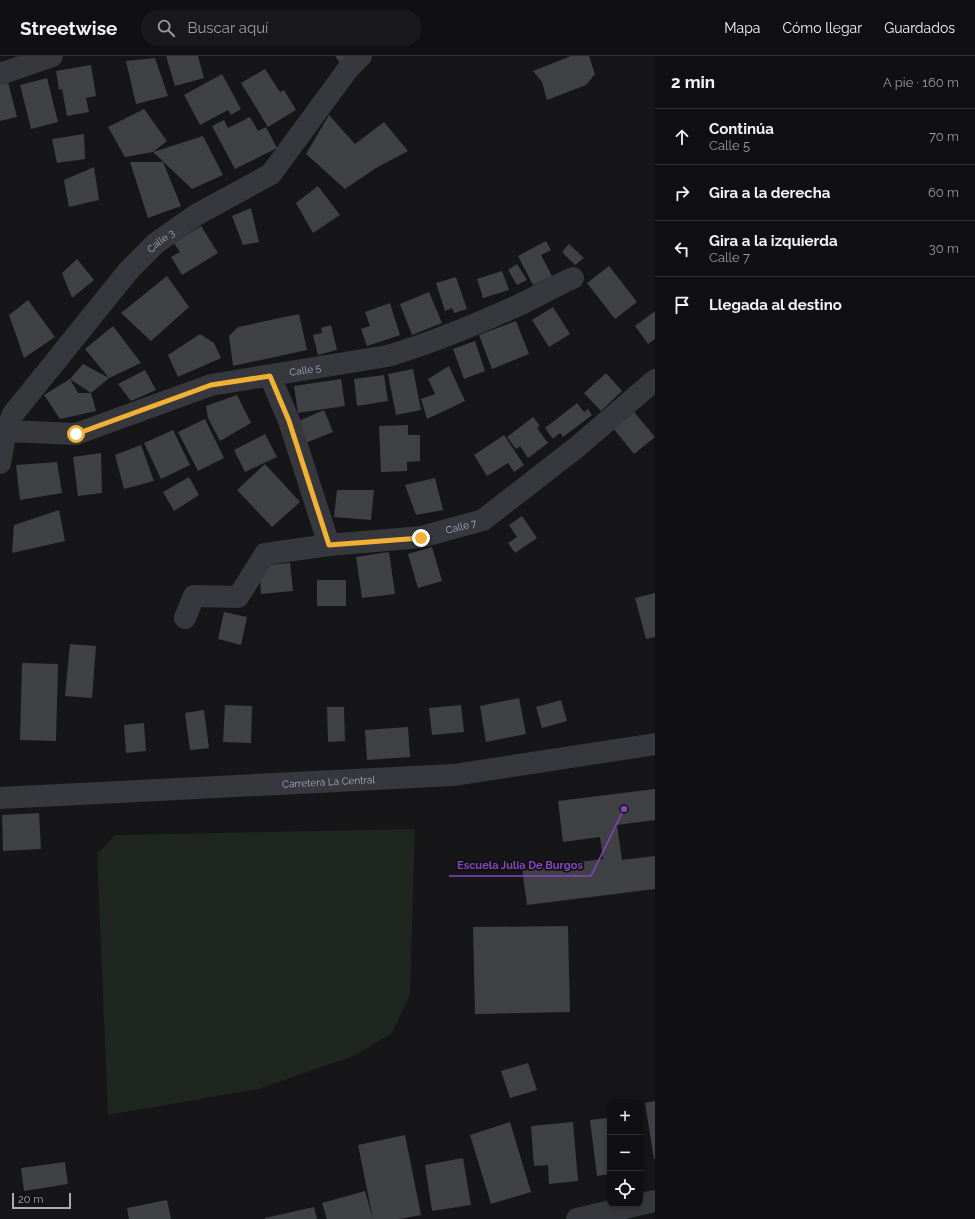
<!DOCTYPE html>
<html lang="es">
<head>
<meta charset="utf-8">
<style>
	body { margin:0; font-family:Raleway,sans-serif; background:#19191b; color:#f1f3f6 }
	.controls { position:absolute; right:12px; bottom:12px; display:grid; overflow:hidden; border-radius:8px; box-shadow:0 2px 6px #0003 }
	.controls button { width:36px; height:36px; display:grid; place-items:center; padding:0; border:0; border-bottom:1px solid #303032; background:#101012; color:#f1f3f6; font:20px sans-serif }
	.scale { position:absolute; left:12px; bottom:10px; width:59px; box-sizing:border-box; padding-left:4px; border:2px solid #a8adb8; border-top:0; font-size:11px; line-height:14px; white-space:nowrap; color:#a8adb8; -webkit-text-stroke:3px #111113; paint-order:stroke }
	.stop { position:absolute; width:12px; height:12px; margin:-9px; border:3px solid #f2b134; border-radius:50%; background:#fff }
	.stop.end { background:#f2b134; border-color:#fff; box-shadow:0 1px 4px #0008 }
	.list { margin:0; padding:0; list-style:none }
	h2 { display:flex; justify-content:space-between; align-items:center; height:52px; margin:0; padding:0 16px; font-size:17px }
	h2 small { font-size:13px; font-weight:400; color:#9c9d9f }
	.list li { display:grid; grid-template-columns:26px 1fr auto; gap:12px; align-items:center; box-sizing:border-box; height:56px; padding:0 16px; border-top:1px solid #303032 }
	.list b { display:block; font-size:15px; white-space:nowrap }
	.list p { margin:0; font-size:13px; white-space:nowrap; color:#9c9d9f }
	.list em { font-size:13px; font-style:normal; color:#9c9d9f }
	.icon { flex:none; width:22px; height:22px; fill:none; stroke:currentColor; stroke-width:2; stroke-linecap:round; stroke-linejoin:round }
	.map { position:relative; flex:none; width:655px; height:1163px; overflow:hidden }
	header { display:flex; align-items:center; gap:24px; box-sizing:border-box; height:56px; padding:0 20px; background:#101012; border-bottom:1px solid #303032 }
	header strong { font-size:19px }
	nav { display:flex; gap:22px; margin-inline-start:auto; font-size:14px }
	.search { width:280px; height:36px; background:#19191b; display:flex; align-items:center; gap:10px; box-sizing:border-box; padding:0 14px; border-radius:16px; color:#9c9d9f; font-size:15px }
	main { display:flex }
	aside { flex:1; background:#101012 }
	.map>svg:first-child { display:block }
	.green { fill:#1e261f }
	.building { fill:#404145 }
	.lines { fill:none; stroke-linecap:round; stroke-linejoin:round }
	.minor { stroke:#37383d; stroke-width:22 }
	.route { stroke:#f2b134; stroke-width:5 }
	.labels { text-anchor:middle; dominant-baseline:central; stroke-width:3.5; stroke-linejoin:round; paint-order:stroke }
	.street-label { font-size:10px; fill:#a8adb8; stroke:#111113 }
	.leader { fill:none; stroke:#8446be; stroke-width:1.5 }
	.callout-dot { fill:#8446be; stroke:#111113; stroke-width:1.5 }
	.callout-label { font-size:11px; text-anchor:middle; font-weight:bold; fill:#8446be; stroke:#111113; stroke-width:3.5; stroke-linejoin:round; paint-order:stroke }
</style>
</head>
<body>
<header>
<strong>Streetwise</strong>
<div class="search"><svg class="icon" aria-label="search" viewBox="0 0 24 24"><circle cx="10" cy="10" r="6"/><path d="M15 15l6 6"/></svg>Buscar aquí</div>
<nav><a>Mapa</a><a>Cómo llegar</a><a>Guardados</a></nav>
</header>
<main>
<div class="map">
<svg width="655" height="1163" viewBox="0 0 655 1163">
	<rect width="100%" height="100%" fill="#161618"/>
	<path class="green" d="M415,773L410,938L392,977L354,1000L258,1033L108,1059L97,798L115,779Z"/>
	<path class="building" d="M166,0H198L204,22L175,30Z
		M335,0H348L341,8Z
		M571,0H589L595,18L586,29L547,44L542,26L533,15Z
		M155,2L168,40L136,48L126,5Z
		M91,9L96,40L86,42L89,56L67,60L62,33L59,34L56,15Z
		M265,13L280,36L284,34L296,54L268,71L241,27Z
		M222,18L241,53L231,59L228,54L200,69L184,39Z
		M47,22L58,66L31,73L20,29Z
		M8,26L17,61L0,65V28Z
		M144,53L167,85L153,96L125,101L108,71Z
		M329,59L355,88L384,66L408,95L376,112L345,133L306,98Z
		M250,61L258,75L266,71L277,92L235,113L212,70L224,64L228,72Z
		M84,78L85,103L57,107L52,83Z
		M203,80L223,119L192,133L153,96Z
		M130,106H163L181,150L148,162Z
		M94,111L99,144L69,151L64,124Z
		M318,130L340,159L313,177L296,147Z
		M251,152L259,186L243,189L232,160Z
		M201,170L218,197L182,219L171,201L180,196L174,187Z
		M546,185L551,194L541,199L552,220L533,229L518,200Z
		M569,188L584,202L575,209L562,196Z
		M77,203L94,224L72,242L62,217Z
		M517,208L527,224L517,229L508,214Z
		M609,210L637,246L615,263L587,227Z
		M502,215L509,234L483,242L477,223Z
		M167,220L189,251L151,285L121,257Z
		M456,221L467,253L454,257L452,252L445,255L436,227Z
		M429,236L442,267L412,279L400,248Z
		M28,244L55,281L24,302L9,259Z
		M390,247L400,279L367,290L361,273L370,270L365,256Z
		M553,251L570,278L549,291L532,264Z
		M655,255V283L648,288L635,270Z
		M299,258L307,294L233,310L229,280L238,271Z
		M516,265L529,298L492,313L479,279Z
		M331,269L337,294L318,299L313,279L322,277L321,272Z
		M113,270L141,307L109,322L91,337L70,323L78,337H91L96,355L60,363L44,339L70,323L83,308L109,322L85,293Z
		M200,278L214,287L221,302L178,321L168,299Z
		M475,285L485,315L464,323L453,293Z
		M449,310L465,345L427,363L421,343L435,338L428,323Z
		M413,313L421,354L396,359L388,318Z
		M145,314L156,334L131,345L118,328Z
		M606,317L622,335L601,355L584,337Z
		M384,319L388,345L357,350L354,323Z
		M341,323L345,350L298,357L294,330Z
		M237,339L251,367L220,385L208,362L206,350Z
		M577,347L584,356L588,353L592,359L563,381L560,377L553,383L545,372Z
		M324,354L333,376L303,388L294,367Z
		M634,356L655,381L634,398L613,372Z
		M533,361L540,370L537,372L548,387L528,402L520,390L516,393L507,381Z
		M205,363L224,402L198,415L178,376Z
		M408,369V379H420V405L407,406V415L381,416L379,370Z
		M173,374L190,409L161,423L144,387Z
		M265,378L277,401L245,416L234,394Z
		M504,379L524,409L514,416L508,407L487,420L474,399Z
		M141,389L154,425L124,433L115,399Z
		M101,397L102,437L78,440L73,401Z
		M57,406L62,437L20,444L16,409Z
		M265,408L300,446L272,471L237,434Z
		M189,421L199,439L174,455L163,436Z
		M435,422L443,454L416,459L405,429Z
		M337,434H374L371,464L334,461Z
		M59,454L65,485L12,497L14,469Z
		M522,460L537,482L515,497L508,487L517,481L509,469Z
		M432,491L442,525L418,532L408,498Z
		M389,496L395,538L362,542L356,501Z
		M290,507L293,535L261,538L260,521L267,509Z
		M317,524H346V550H317Z
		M655,537V581L646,583L635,542Z
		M224,556L247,561L241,589L218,583Z
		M70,588L96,590L92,642L65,640Z
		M22,607L58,608L56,685L20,684Z
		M519,642L526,678L486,686L480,650Z
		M561,644L567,665L542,672L536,651Z
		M225,649L252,650L251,687L223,686Z
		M461,649L464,676L432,679L429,652Z
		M327,651H344L345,685L328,686Z
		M204,654L209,692L190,694L185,657Z
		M144,667L146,695L126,697L124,669Z
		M408,671L410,701L367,704L365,674Z
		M655,733V764L617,769L622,804L655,800V833L527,849L522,813L603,803L600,781L563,786L558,745Z
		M39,757L41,793L3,795L2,759Z
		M568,870L570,956L475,958L473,871Z
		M528,1007L537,1034L510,1042L501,1015Z
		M655,1045V1103H654L645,1047Z
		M607,1062L608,1070H610V1118L597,1120L590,1064Z
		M510,1066L531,1136L491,1148L470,1079Z
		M573,1066L578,1125L549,1128L548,1109L534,1110L531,1070Z
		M405,1079L421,1159L399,1163H373L358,1089Z
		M463,1102L471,1149L432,1155L425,1109Z
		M65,1106L68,1128L24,1135L21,1112Z
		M365,1135L373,1163H327L322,1147Z
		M167,1144L171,1163H129L127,1152Z
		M314,1151L317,1163H265V1162Z"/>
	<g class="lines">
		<g class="minor">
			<path d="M0,18L52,0"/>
			<path d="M270,320L289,365L329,489"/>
			<path id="s1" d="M6,375L76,378L211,329L387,300C433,287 477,268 521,248C538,240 555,230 573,222"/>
			<path id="s2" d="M0,407L6,375L13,358L129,214L156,187L196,159L271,118L348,13L361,0"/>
			<path id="s3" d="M185,562L194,540L238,541L265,498L329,489L421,481L483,464L577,391L655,324"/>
			<path id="s4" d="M0,742L454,719L655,688"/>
			<path d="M577,1163L655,1145"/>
		</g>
	</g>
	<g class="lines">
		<path class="route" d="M76,378L211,329L270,320L289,365L329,489L421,482"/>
	</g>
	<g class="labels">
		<g class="street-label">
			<text stroke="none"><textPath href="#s2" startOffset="279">Calle 3</textPath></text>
			<text stroke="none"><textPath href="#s1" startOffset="309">Calle 5</textPath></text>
			<text stroke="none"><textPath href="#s3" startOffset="317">Calle 7</textPath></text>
			<text stroke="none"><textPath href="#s4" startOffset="329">Carretera La Central</textPath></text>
		</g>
	</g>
	<path class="leader" d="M624 753L591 820H449"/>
	<circle class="callout-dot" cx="624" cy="753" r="4"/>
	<g class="callout-label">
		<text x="520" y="813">Escuela Julia De Burgos</text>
	</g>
</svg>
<div class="controls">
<button>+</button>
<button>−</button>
<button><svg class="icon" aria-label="locate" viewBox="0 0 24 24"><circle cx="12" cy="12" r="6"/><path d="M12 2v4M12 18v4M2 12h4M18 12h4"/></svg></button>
</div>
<div class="scale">20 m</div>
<div class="stop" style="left:76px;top:378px"></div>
<div class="stop end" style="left:421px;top:482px"></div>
</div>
<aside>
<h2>2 min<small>A pie · 160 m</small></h2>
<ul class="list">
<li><svg class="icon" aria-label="ahead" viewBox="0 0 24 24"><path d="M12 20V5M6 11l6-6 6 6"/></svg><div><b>Continúa</b><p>Calle 5</p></div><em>70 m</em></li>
<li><svg class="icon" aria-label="right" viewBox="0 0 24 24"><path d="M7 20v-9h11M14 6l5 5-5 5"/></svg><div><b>Gira a la derecha</b></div><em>60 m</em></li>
<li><svg class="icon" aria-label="left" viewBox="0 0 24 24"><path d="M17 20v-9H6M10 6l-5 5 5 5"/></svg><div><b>Gira a la izquierda</b><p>Calle 7</p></div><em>30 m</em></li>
<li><svg class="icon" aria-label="arrive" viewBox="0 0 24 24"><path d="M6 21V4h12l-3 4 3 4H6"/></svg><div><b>Llegada al destino</b></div></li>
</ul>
</aside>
</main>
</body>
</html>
